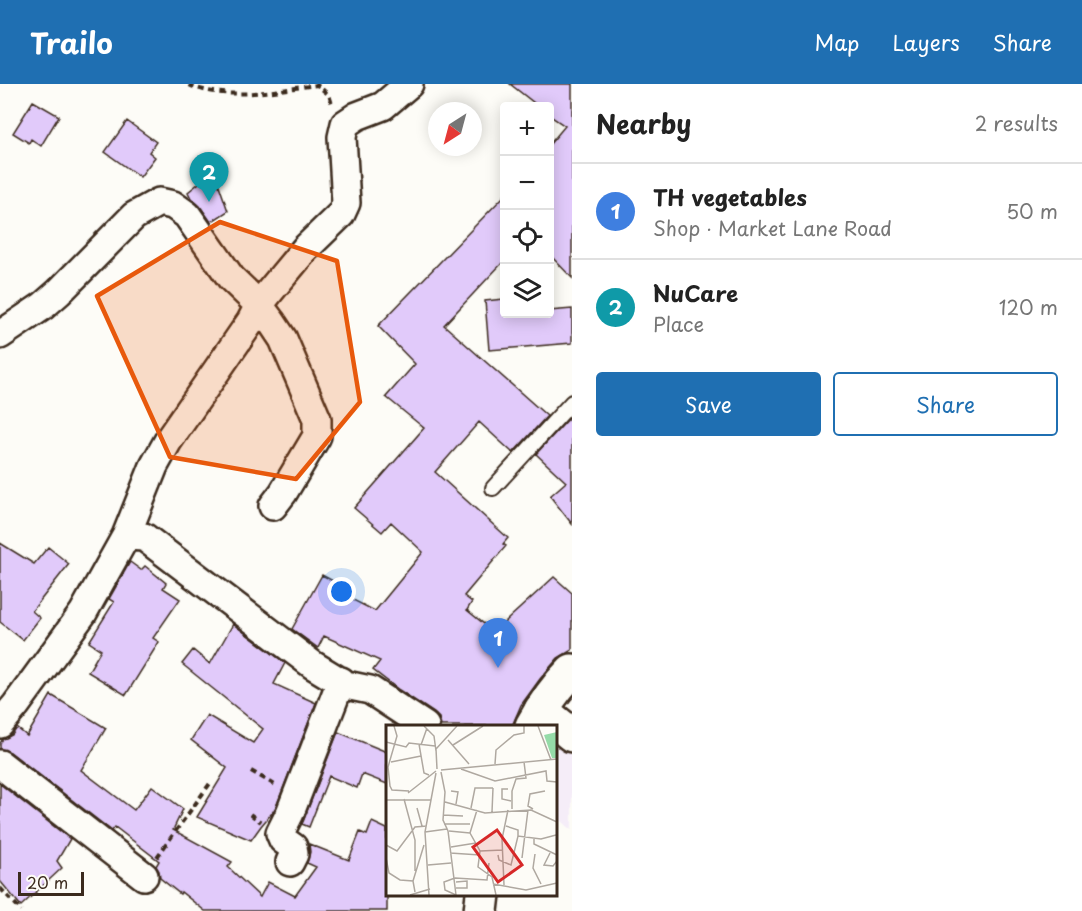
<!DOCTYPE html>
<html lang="en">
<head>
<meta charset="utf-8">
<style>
	body { margin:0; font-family:"Playpen Sans",sans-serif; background:#f6f6f6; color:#222 }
	.controls { position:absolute; right:18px; top:18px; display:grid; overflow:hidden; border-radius:6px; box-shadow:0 3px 15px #0003 }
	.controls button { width:54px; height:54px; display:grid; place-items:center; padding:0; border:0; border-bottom:2px solid #e0e0e0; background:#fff; color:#222; font:30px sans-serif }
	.compass { position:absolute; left:428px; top:18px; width:54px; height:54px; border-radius:50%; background:#fff; box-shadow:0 3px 15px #0003; rotate:216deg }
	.scale { position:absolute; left:18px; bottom:15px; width:66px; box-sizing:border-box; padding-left:6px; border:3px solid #3b2a1e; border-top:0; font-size:16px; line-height:21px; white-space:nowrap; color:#3b2a1e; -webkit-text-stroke:4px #fdfcf7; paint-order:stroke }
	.you { position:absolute; left:342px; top:508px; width:21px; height:21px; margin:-15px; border:4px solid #fff; border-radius:50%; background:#1a73e8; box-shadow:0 0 0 9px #1a73e833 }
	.badge { display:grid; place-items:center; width:39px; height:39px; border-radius:50%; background:#1f6fb2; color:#fff; font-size:20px; font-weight:700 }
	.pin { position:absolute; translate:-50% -50px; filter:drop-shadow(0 2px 3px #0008) }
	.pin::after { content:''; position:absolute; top:32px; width:21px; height:18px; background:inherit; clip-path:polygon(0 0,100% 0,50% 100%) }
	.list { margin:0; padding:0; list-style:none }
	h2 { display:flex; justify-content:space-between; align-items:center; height:78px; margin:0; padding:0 24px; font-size:26px }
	h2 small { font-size:20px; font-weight:400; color:#767676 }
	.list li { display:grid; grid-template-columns:39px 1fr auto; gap:18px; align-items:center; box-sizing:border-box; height:96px; padding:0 24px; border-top:2px solid #e0e0e0 }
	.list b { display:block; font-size:22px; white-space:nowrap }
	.list p { margin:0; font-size:20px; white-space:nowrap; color:#767676 }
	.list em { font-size:20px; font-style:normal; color:#767676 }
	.actions { display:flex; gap:12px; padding:18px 24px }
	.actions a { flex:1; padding:14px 0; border:2px solid #1f6fb2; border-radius:6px; text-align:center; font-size:21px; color:#1f6fb2 }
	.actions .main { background:#1f6fb2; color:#fff }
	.icon { flex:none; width:33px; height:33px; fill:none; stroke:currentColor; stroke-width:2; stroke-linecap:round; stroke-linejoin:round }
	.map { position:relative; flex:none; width:572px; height:827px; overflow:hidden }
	header { display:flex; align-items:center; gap:36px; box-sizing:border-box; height:84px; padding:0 30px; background:#1f6fb2; color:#fff }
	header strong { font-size:28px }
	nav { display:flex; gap:33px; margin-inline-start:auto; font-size:21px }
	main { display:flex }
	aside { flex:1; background:#fff }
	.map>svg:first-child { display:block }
	.built { fill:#f5edf8 }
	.building { fill:#e1cafa; stroke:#3b2a1e; stroke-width:1.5 }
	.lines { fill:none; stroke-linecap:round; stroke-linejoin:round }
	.service-casing { stroke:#3b2a1e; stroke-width:18 }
	.minor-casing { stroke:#3b2a1e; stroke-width:32 }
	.tertiary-casing { stroke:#3b2a1e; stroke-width:38 }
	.secondary-casing { stroke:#3b2a1e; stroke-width:38 }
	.path { stroke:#3b2a1e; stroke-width:4; stroke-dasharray:6 4.5; stroke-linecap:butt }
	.service { stroke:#fdfcf7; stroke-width:14 }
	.minor { stroke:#fdfcf7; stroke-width:27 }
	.tertiary { stroke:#fdfcf7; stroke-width:33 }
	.secondary { stroke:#fdfcf7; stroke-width:33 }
	.marked { fill:#e8590c; fill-opacity:0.2; stroke:#e8590c; stroke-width:4.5; stroke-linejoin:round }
	.inset-road { fill:none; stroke:#afa8a0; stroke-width:1.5 }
	.view { fill:#d62828; fill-opacity:0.15; stroke:#d62828; stroke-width:3 }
	.inset-edge { fill:none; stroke:#3b2a1e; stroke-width:3 }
</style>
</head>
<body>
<header>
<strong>Trailo</strong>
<nav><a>Map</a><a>Layers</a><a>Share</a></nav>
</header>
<main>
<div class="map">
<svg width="572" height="827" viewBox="0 0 572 827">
	<rect width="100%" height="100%" fill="#fdfcf7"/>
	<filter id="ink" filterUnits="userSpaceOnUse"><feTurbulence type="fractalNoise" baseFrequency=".0167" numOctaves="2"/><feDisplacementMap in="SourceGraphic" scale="12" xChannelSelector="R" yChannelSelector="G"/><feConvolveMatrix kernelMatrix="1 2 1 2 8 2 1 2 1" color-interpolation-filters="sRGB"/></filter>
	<g filter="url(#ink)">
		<path class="built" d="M556,659L572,672V746L556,732Z"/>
		<path class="building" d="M510,0H572V194L549,170V61L565,42L549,31V22H538Z
			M33,17L59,32L41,62L31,55L29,59L13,49Z
			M127,37L156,58L149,68L155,73L140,93L105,68Z
			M214,87L228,127L211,138L200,122L191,114L188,108Z
			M504,112V177L444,241L547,332L513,369L479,338L435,388L508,454L503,460L506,462L464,512L472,518L467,526L494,548L554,493L572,509V566L558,574L540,595L521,621L512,642H441L439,634L434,629L399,606L373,586L380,577L324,552L318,564L292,545L322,491L348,505L345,512L375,527L423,468L391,438L382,448L354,424L424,344L386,313L415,280L378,242Z
			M504,215V230H549V227L572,225V259L489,266L485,217Z
			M572,331V440L550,412L566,398L536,370Z
			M0,459L34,480L48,463L69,480L32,527L40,534L23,556L0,538Z
			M130,478L141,486L145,482L166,499L163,504L180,515L153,554L159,558L126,611L88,588L101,566L89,558L114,518L109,515Z
			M233,540L285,579L274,600L316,619L276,723L272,729L261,742L251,756L197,733L227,684L191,656L207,631L253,659L263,645L182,580L193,566L210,580Z
			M51,611L106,644L81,686L134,726L152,702L183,725L173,746L232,778L228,783L260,813L268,798L295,812L316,783L307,779L310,768L309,760L349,776L360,748L367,751L372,738L387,745V827H205L181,808L180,810L160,794L159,787L156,782L159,777L115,743L112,747L10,668L0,665V659L3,655L12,651L17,644L27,652Z
			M338,648L387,668V700L362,690L357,704L329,692L309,743L302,740Z
			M0,700L70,755L57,777L62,784L21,822L0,797Z"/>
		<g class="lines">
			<defs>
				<path id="service" d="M493,404L572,318"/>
				<path id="minor" d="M0,251L43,222L59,208L134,132L159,118L173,121L187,131L231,194L259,221L271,237L283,255L317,335V352L283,409L273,422
					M126,452L144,453L313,581L346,601L370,606L425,642
					M0,640L16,621L83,529L126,452L154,382L168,357L251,237L259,221L271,206L305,165L341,130L346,119L342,53L345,40L357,32L383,22L409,0
					M0,680L144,792
					M290,778L294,770L293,763L283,756L280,749L290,729L341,597"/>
				<path id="tertiary" d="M541,626L572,651"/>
				<path id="secondary" d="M532,642C543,622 555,604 572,587
					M481,827L483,810"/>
			</defs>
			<use href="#service" class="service-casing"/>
			<use href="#minor" class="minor-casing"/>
			<use href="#tertiary" class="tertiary-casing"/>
			<use href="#secondary" class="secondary-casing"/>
			<path class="path" d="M190,0L191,2C229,17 277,6 317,1L329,11L332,20
				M251,687L275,701
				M250,730L261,738
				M157,773L211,698
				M0,804L22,827"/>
			<use href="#service" class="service"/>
			<use href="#minor" class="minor"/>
			<use href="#tertiary" class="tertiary"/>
			<use href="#secondary" class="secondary"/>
		</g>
	</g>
	<path class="marked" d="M220,138L337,177L360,318L296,395L170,373L97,212Z"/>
	<g transform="translate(386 641)">
		<rect width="171" height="171" fill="#fdfcf7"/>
		<path d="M171,7V33H166L158,10Z" fill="#95dba8"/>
		<path class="inset-road" d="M8,1L11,11L2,42L4,61L6,65L23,66M38,1L48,11L50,26M152,1L165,35M62,15L83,39M0,17L20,22L23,18L49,21M33,19L38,48L43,50M35,20L41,3M67,20L97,1M5,37L35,31M109,39L110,25L128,10L138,8V1M51,44L50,24L71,1M75,44L109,56L160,46L161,56L171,57M55,45L171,34M55,47L59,67L57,95L62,106L70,170M122,64H116V74L125,76M65,66L72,67L70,79M22,68L50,46M18,74L29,115V146M0,75H45M59,77L99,88L145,85L171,97M31,83L36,101M85,83L89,63H107M126,84V66L130,54L140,53L138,37M147,84L142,81L144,69L159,66M91,85L84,108L94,126L92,142L106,152L110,170M106,87L107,63M57,90L77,91M58,99H84M120,101L132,105V111M63,106L84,108M39,107L61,104M148,113V119L171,130M0,120L11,126L29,102L41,101M65,122L90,118M94,126L117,125M64,128L94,130M164,128L158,140L167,141L171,136M149,129L147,143L155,159M112,130L113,135L125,140L132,111L155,114L170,110M0,133L3,148L14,155L27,156L29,167M136,133L142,85M42,140L65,138M69,153L101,155L103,138M69,153L58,157L59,165L70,170M27,156L38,120M70,157L81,156V163H70M107,159L140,165L171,158M118,160L116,114L122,85M24,170L44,164M43,170L39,107L50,48"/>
		<path class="view" d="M111,105L136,140L112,157L87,122Z"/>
		<rect width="171" height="171" class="inset-edge"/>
	</g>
</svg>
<div class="controls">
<button>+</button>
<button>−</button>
<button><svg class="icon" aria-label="locate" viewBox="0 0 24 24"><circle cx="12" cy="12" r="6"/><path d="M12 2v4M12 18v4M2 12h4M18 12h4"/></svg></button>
<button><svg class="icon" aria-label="layers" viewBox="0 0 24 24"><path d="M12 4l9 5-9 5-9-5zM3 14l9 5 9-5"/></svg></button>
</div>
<svg class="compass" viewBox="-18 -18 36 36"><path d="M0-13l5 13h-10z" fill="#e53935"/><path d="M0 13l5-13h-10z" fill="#767676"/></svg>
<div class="scale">20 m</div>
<div class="you"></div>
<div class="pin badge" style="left:498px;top:584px;background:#3f7fe0">1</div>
<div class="pin badge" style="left:209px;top:118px;background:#0f9aa8">2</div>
</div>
<aside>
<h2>Nearby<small>2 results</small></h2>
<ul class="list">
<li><span class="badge" style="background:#3f7fe0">1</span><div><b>TH vegetables</b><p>Shop · Market Lane Road</p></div><em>50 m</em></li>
<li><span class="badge" style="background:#0f9aa8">2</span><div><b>NuCare</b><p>Place</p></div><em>120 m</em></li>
</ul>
<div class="actions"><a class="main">Save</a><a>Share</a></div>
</aside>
</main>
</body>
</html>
